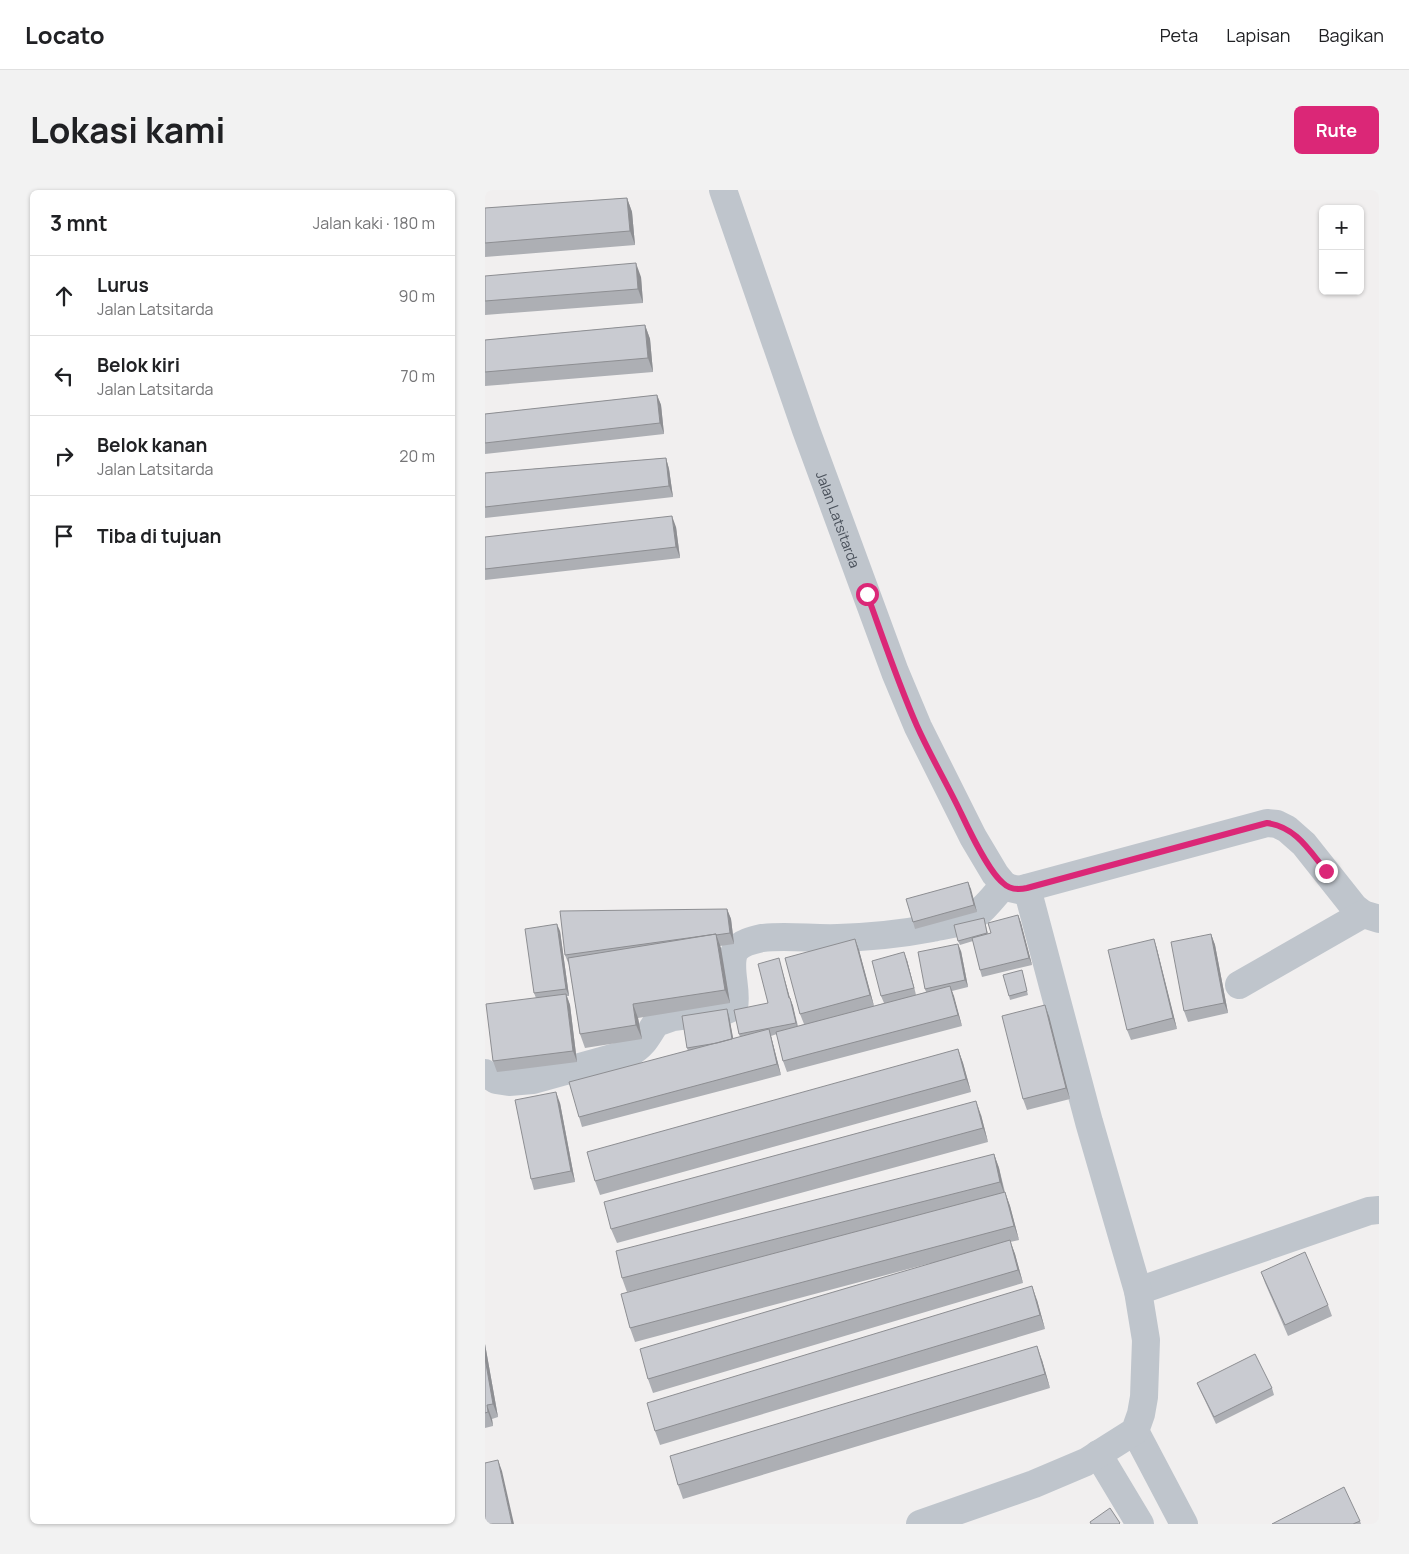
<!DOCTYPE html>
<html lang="id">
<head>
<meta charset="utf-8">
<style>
	body { margin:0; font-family:Manrope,sans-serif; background:#f2f2f2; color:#202124 }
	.controls { position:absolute; right:15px; top:15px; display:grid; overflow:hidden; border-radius:8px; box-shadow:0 1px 4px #0004 }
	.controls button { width:45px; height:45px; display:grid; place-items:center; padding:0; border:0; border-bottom:1px solid #e0e0e0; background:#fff; color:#202124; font:25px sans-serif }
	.stop { position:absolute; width:15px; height:15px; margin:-11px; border:4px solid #db2777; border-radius:50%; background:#fff }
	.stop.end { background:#db2777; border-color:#fff; box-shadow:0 1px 5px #0008 }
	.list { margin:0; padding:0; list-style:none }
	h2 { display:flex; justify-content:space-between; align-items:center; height:65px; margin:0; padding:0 20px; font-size:21px }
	h2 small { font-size:16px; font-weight:400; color:#757577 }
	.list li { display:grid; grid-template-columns:32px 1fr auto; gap:15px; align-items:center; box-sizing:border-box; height:80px; padding:0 20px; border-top:1px solid #e0e0e0 }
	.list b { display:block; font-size:19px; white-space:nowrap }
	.list p { margin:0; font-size:16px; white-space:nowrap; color:#757577 }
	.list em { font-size:16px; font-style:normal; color:#757577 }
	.icon { flex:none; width:28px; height:28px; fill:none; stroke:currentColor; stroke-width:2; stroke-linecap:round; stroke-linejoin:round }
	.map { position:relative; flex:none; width:894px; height:1334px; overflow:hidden; border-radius:8px }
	header { display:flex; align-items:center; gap:30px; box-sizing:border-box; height:70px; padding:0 25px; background:#fff; border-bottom:1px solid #e0e0e0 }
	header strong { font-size:24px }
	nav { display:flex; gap:28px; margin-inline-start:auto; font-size:18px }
	.intro { display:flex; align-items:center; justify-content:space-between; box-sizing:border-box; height:120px; padding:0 30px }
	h1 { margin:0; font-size:35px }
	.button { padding:12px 22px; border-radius:8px; background:#db2777; color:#fff; font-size:18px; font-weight:700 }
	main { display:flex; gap:30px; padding:0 30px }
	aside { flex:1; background:#fff; border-radius:8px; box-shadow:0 1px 4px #0004 }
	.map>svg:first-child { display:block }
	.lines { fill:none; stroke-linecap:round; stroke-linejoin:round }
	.minor { stroke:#bfc5cc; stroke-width:28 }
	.wall { fill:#adafb4 }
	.shaded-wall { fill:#8d8e92 }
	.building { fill:#c9cbd1; stroke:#8d8e92 }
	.route { stroke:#db2777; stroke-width:6 }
	.labels { text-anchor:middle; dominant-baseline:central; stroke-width:5; stroke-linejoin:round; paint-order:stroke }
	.street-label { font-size:14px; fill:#49505a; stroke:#fff }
</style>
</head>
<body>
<header>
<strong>Locato</strong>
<nav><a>Peta</a><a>Lapisan</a><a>Bagikan</a></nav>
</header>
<div class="intro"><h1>Lokasi kami</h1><a class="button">Rute</a></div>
<main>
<aside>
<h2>3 mnt<small>Jalan kaki · 180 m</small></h2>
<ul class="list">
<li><svg class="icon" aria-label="ahead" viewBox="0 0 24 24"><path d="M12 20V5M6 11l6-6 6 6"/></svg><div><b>Lurus</b><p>Jalan Latsitarda</p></div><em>90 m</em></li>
<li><svg class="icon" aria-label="left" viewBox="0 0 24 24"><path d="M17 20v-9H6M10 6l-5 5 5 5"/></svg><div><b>Belok kiri</b><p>Jalan Latsitarda</p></div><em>70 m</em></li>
<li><svg class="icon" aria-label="right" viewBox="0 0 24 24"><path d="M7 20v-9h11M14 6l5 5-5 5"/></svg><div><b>Belok kanan</b><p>Jalan Latsitarda</p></div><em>20 m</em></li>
<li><svg class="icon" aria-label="arrive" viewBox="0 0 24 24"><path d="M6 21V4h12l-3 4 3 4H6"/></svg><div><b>Tiba di tujuan</b></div></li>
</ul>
</aside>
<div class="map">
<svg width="894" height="1334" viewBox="0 0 894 1334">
	<rect width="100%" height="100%" fill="#f1efef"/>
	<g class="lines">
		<g class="minor">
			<path id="s1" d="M238,0L321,240L410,482L433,537L488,647L510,684L519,695L525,698L534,700L782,633L792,634L802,639L819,654L869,717L878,724L894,729"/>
			<path d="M754,795L878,724"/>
			<path d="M0,883L11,890L24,892L48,890L145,863C160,854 162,846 171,833L188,827L242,820L249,817C253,800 242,776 250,761C255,753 268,750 277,748C302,745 328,749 353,748C384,747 416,744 447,738C459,735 473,734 484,729C498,722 509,706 519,695"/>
			<path d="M653,1101L884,1021L894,1020"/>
			<path d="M650,1241L699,1334"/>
			<path d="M613,1264L655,1334"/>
			<path d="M435,1334L549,1294L601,1272L650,1241L656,1224L659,1207L661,1150L653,1101L604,932L542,698"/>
		</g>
	</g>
	<path class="wall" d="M142,8L147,22L150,55L0,67V18Z
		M0,86L156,87L158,113L0,125Z
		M160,135L165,149L168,182L0,196V150Z
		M172,205L176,215L179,244L0,264V224Z
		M181,268L184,279L188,307L0,328V283Z
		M191,337L195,368L0,390V347Z
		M483,692L492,722L430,739L428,732Z
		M242,719L246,729L249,754L235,756L245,813L153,828L157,849L100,858L95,844L84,775L80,765Z
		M533,725L536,733L547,775L497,787L495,780L488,751L475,755L473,751L499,728L503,744L506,743Z
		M75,741L84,806H82L85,815L92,872L12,882L8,871L51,808L49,803Z
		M726,744L730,755L743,823L703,832L699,821Z
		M370,749L374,760L389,816L399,813L396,806L422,770L431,805L441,802L440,799L476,761L483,797L467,801L477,836L302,882L298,871L292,844L286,846L296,885L97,937L94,927L203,861L202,858L244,826L248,849L255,847L254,844L283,813L296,776L305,808L308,816L313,836L319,834L315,824Z
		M669,749L672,759L692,839L646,850L642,840Z
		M537,780L543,805L525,810L524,806Z
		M564,826L585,909L542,920L538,909Z
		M473,859L478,873L486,902L115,1005L110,991Z
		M75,913L90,992L49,1000L46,989Z
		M496,925L503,952L132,1053L126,1039Z
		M509,964L514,978L520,1002L525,1016L534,1050L525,1052L530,1064L538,1093L168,1203L163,1189L446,1073L150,1152L145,1138L184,1092L142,1102L137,1088Z
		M776,1082L843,1115L847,1126L803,1146L780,1093Z
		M552,1110L560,1139L175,1255L170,1241Z
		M0,1154L13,1227L7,1229L8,1236L0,1238Z
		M557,1170L565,1198L198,1309L193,1295Z
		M712,1193L787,1198L789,1205L731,1234L715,1200Z
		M875,1331L876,1334H787Z"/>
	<path class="shaded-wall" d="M142,8L147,22L150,55L145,41Z
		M151,73L156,87L158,113L153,99Z
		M160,135L165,149L168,182L163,168Z
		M172,205L176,215L179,244L175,233Z
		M181,268L184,279L188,307L184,296Z
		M187,326L191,337L195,368L191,357Z
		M483,692L486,699L492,722L489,715Z
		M242,719L246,729L249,754L245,743Z
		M533,725L536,733L547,775L544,768Z
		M72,734L75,741L84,806L81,799Z
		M231,744L236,758L245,813L240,800Z
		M726,744L730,755L743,823L739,813Z
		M370,749L374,760L389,816L385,805Z
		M669,749L672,759L692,839L688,828Z
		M473,754L476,761L483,797L480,790Z
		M419,762L422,770L431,805L429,798Z
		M294,768L296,776L307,816L304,808Z
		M465,796L469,806L477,836L473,825Z
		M81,804L85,815L92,872L88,861Z
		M305,808L308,816L313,840L311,833Z
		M148,814L153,828L157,849L151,835Z
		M560,815L564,826L585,909L581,898Z
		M242,819L244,826L250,858L247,850Z
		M284,839L287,850L296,885L292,874Z
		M473,859L478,873L486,902L481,889Z
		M71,902L75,913L90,992L86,981Z
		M491,911L496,925L503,952L498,938Z
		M509,964L514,978L520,1006L515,992Z
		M520,1002L525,1016L534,1050L529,1036Z
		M525,1050L530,1064L538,1093L533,1080Z
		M547,1096L552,1110L560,1139L555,1125Z
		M0,1154L13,1227L8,1214L0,1168Z
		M552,1156L557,1170L565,1198L560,1184Z
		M2,1215L7,1229L8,1236L3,1222Z
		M13,1270L17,1281L29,1334H27Z"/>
	<path class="building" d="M142,8L145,41L0,53V18Z
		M151,73L153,99L0,111V86Z
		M160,135L163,168L0,182V150Z
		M172,205L175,233L0,253V224Z
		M181,268L184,296L0,317V283Z
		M187,326L191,357L0,379V347Z
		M483,692L489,715L428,732L421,709Z
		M242,719L245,743L231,745V744L203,748L80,765L75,721Z
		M533,725L544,768L495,780L487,748L506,743L503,733Z
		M499,728L502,743L473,751L469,735Z
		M72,734L81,799L49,803L40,739Z
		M231,744L240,800L148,814L151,835L95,844L83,768Z
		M726,744L739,813L699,821L686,752Z
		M370,749L385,805L315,824L300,768Z
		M669,749L688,828L642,840L623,760Z
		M473,754L480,790L440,799L433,762Z
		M419,762L429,798L396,806L387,771Z
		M294,768L304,808H305L311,833L254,844L249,820L283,813L273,774Z
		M537,780L542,801L524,806L518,785Z
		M465,796L473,825L298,871L291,842Z
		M81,804L88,861L8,871L1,814Z
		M560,815L581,898L538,909L517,826Z
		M242,819L247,849L232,853L202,858L197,826Z
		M284,839L292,874L94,927L84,892Z
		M473,859L481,889L110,991L102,962Z
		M71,902L86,981L46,989L30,910Z
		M491,911L498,938L126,1039L119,1012Z
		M509,964L515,992L137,1088L131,1061Z
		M520,1002L529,1036L145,1138L136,1104Z
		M525,1050L533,1080L163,1189L155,1159Z
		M820,1062L843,1115L800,1135L776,1082Z
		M547,1096L555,1125L170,1241L162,1213Z
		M552,1156L560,1184L193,1295L185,1266Z
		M770,1164L787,1198L729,1227L712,1193Z
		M0,1168L8,1214L2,1215L3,1222L0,1223Z
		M13,1270L27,1334H0V1273Z
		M859,1297L875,1331L868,1334H787Z
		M625,1318L635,1333L634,1334H606L605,1332Z"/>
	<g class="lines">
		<path class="route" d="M382,404C398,448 413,493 432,536C445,565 461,592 475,621C484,640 503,681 518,693C525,700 533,700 542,698L782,633C811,637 824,660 841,681"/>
	</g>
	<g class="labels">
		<g class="street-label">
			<text stroke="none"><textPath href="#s1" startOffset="349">Jalan Latsitarda</textPath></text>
		</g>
	</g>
</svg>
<div class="controls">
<button>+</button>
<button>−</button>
</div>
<div class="stop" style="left:382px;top:404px"></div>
<div class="stop end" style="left:841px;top:681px"></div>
</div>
</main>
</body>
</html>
